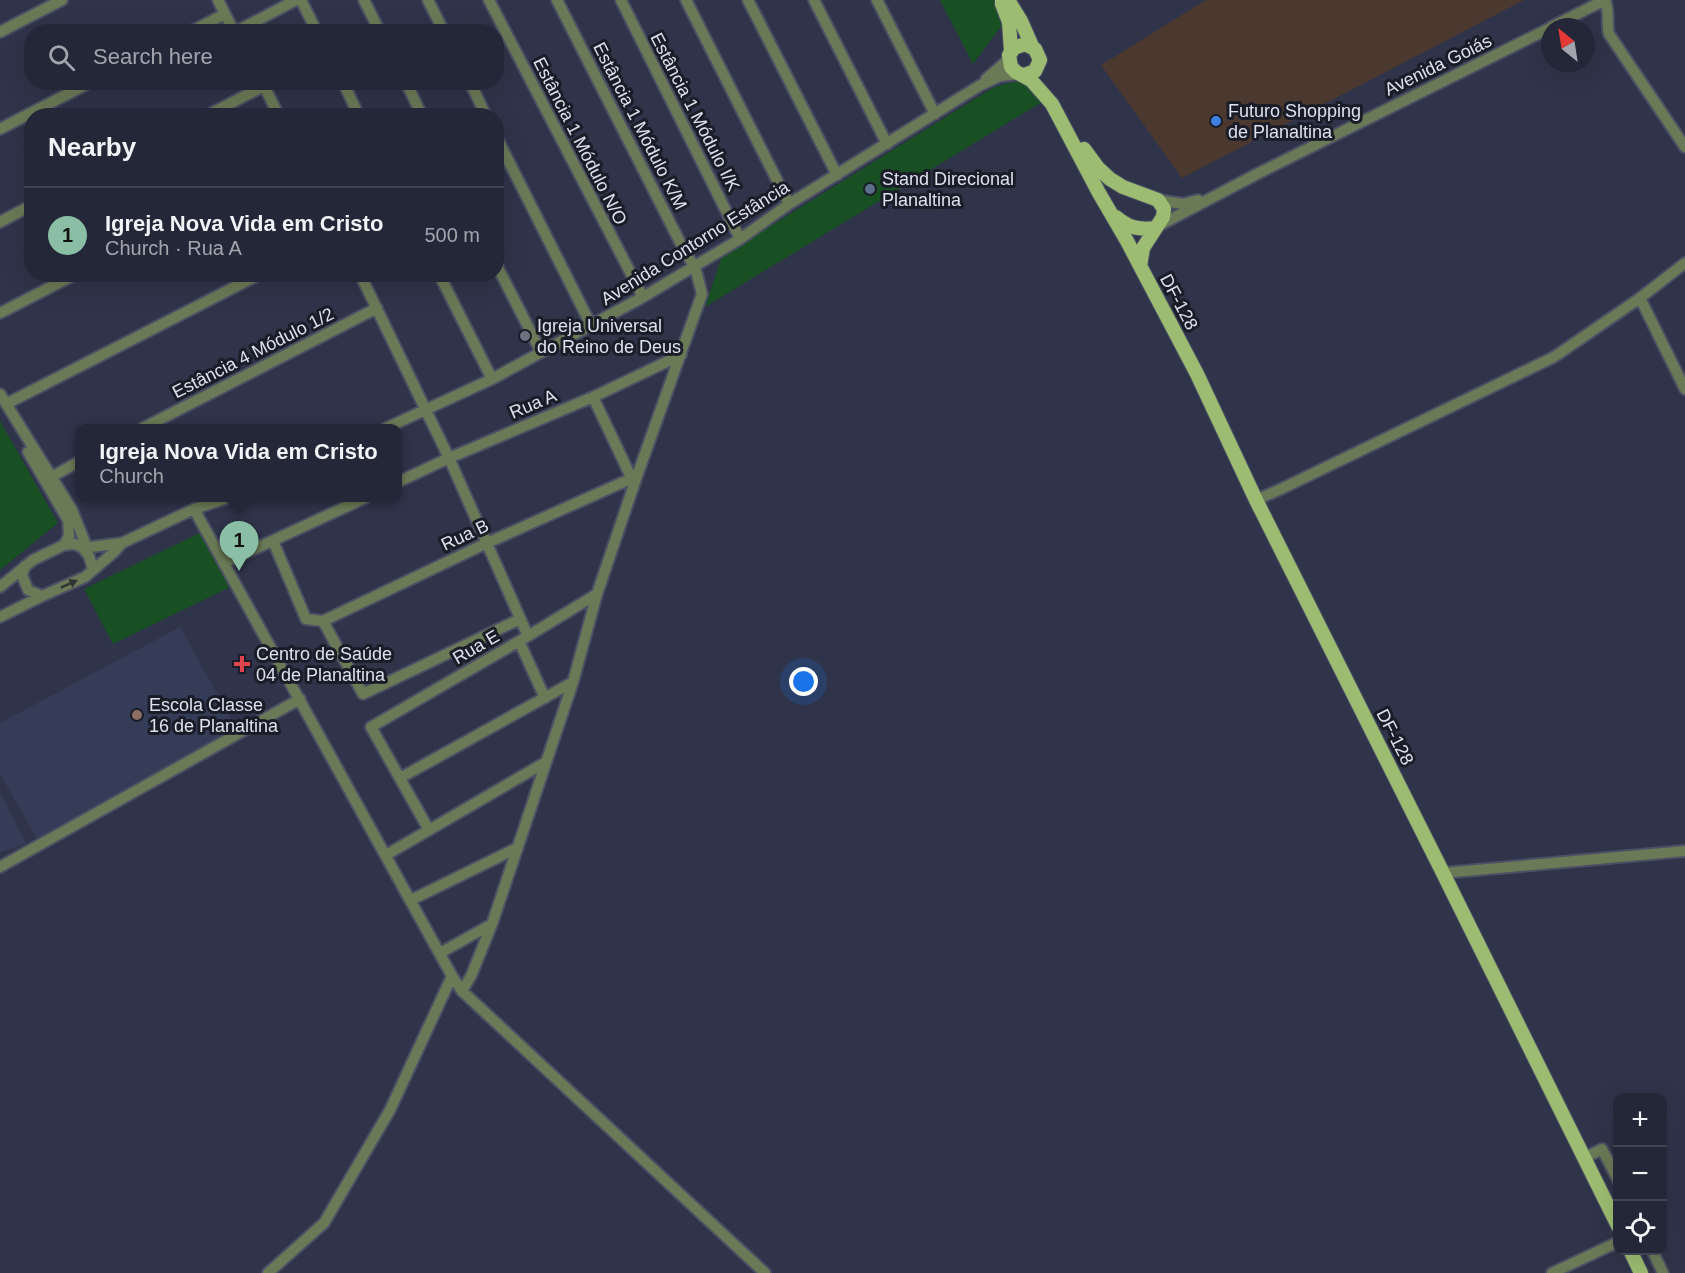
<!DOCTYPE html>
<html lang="en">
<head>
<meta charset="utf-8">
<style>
	body { margin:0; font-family:Arial,sans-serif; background:#2f3343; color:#f1f3f6 }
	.controls { position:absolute; right:18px; bottom:18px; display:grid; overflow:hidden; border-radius:12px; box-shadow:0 6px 24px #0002 }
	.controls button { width:54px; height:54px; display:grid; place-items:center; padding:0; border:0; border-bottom:2px solid #404453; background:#232738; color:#f1f3f6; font:30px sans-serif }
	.compass { position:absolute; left:1541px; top:18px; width:54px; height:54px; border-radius:50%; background:#232738; box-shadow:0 6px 24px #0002; rotate:330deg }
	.you { position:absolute; left:804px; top:682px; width:21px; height:21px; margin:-15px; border:4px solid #fff; border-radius:50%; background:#1a73e8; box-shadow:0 0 0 9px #1a73e833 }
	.badge { display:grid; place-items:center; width:39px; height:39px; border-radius:50%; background:#8abfa5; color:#111; font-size:20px; font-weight:700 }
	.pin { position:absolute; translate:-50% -50px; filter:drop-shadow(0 2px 3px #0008) }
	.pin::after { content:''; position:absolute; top:32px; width:21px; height:18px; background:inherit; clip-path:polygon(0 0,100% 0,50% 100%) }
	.popup { position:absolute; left:75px; top:424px; width:327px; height:78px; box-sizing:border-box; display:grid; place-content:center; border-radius:12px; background:#232738; filter:drop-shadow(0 2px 4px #0005); font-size:20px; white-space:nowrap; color:#a3a5ae }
	.popup b { font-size:22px; color:#f1f3f6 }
	.popup::after { content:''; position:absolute; left:50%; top:100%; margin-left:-12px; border:12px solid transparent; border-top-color:#232738 }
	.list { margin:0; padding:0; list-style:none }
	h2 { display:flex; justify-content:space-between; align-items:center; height:78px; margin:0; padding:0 24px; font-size:26px }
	h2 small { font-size:20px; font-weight:400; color:#a3a5ae }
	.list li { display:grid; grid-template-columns:39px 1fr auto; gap:18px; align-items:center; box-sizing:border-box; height:96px; padding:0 24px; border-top:2px solid #404453 }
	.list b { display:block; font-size:22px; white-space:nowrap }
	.list p { margin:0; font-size:20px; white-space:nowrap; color:#a3a5ae }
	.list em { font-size:20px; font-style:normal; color:#a3a5ae }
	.icon { flex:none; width:33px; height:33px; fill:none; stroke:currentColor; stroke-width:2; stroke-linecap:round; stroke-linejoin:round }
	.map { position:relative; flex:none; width:1685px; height:1273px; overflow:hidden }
	.search { position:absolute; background:#232738; box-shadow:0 6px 24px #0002; left:24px; top:24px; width:480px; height:66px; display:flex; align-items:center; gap:15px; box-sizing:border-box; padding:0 21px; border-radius:24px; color:#a3a5ae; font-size:22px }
	.panel { position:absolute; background:#232738; box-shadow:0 6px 24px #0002; left:24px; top:108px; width:480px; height:174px; border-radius:24px }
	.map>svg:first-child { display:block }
	.commercial { fill:#4b392f }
	.built { fill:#353c58 }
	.green { fill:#185023 }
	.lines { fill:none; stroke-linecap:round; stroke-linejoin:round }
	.minor-casing { stroke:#4b5064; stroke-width:14 }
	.major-casing { stroke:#4b5064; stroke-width:16 }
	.minor { stroke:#6a7a56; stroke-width:10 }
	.major { stroke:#9cbd71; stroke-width:14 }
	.oneway { fill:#2e3433 }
	.shop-dot { fill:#3f7fe0; stroke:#1a1d27; stroke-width:2 }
	.service-dot { fill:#5c6f8a; stroke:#1a1d27; stroke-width:2 }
	.worship-dot { fill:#6b7280; stroke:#1a1d27; stroke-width:2 }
	.health-dot { fill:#e0444e; stroke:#1a1d27; stroke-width:2 }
	.education-dot { fill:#8d6e63; stroke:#1a1d27; stroke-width:2 }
	.labels { text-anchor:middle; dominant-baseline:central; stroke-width:6; stroke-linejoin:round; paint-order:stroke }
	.street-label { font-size:18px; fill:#dde1ef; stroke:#1a1d27 }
	.poi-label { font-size:18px; fill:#dde1ef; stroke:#1a1d27; text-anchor:start }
</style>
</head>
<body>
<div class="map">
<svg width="1685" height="1273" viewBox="0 0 1685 1273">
	<rect width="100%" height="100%" fill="#2f344a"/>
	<path class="commercial" d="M1206,0H1524L1182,178L1101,65Z"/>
	<path class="built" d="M180,627L236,728L38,840L0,774V723Z
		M0,792L26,844L0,852Z"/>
	<path class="green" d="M940,0H994L1005,21L973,64Z
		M1017,81L1031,87L1042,102L705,307L722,256L994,87Z
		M0,421L58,523L0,570Z
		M202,532L230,587L113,644L84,589Z"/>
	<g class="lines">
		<defs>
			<path id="minor" d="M218,0L234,32
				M301,0L317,32
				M364,0L380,32
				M428,0L444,32
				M489,0L643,297
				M621,0L740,239
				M686,0L789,204
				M748,0L837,175
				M814,0L887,144
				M877,0L935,114
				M1605,0C1610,12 1606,22 1609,34L1685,147
				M1551,27L1605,0
				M0,32L62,0
				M190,32L225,14
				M235,32L296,0
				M986,79L1009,59
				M262,82L279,116
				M343,82L359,116
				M406,82L422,116
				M470,82L486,116
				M206,116L264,86
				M0,129L91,82
				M496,136L591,325
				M1158,200L1183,204L1198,200
				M0,222L32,205
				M1158,226L1257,174L1550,28
				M496,264L541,352
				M360,274L449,458L528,636
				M439,274L492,379
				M1640,298L1685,389
				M0,313L76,274
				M0,394L72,510L86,545L83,548L89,556L93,569
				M593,397L631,477
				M6,404L260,274
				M143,428L377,308
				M386,428L492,379L643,297L740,239L789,204L979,86L1000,76L1020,74
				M28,452L68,520L69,536L64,545
				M46,480L80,461
				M398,482L449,458L593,397L681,355
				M1256,500L1283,488L1554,357L1640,298L1685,263
				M194,509L452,976L462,991L765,1273
				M273,541L306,619L323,621L487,543L637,476
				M224,563L365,498
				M25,566L22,575L28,590L42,596
				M0,587L33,560L64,545L75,544L83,548L122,543L194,509L227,498
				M0,617L42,596L85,577L114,552L122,543
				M323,621L363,694L520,619
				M519,641L545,698
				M400,778L573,682
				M429,830L371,727L528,636L597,594
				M386,855L546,762
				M0,867L300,699
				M1443,873L1685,851
				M411,900L517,848
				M440,953L492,924
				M462,991L471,976L492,924L573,682L597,594L637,476L702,294L695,267L685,252L557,0
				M1584,1158L1602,1149L1618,1180
				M1652,1250L1663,1273
				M268,1273L324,1223L390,1110L452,976
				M1552,1273L1618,1242"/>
			<path id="major" d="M1002,0V4L1009,22L1011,51
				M1008,0L1021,21L1032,46
				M1024,75L1035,71L1040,60L1035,49L1025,44L1014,48L1009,55L1011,67L1016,72L1031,80L1052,104L1099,193L1127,241L1197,374L1256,500L1443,873L1618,1226
				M1084,149L1098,168L1110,179L1123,187L1158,200L1164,209L1163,217L1143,248L1140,266
				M1116,217C1129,228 1139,230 1156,228
				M1630,1250L1641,1273"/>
		</defs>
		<use href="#minor" class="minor-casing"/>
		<use href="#major" class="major-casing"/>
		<use href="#minor" class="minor"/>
		<use href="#major" class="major"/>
	</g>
	<defs><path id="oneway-solid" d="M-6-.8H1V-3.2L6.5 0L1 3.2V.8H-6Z" transform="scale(1.5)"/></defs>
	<use class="oneway" href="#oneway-solid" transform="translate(69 584) rotate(-24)"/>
	<circle class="shop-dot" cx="1216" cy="121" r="6"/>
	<circle class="service-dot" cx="870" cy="189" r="6"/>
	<circle class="worship-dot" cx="525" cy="336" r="6"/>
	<path class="health-dot" d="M239 655h6v6h6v6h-6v6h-6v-6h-6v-6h6z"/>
	<circle class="education-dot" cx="137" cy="715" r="6"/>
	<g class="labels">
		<g class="street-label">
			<text transform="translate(1438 65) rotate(-26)">Avenida Goiás</text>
			<text transform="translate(695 112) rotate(63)">Estância 1 Módulo I/K</text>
			<text transform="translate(640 126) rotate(63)">Estância 1 Módulo K/M</text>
			<text transform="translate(580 141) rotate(63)">Estância 1 Módulo N/O</text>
			<text transform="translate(695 243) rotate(-32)">Avenida Contorno Estância</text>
			<text transform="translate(1179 302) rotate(62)">DF-128</text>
			<text transform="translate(253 353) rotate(-27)">Estância 4 Módulo 1/2</text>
			<text transform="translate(533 404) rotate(-23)">Rua A</text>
			<text transform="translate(465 535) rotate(-25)">Rua B</text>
			<text transform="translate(476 647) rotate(-30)">Rua E</text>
			<text transform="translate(1395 737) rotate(63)">DF-128</text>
		</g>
		<g class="poi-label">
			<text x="1228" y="111">Futuro Shopping<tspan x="1228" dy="21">de Planaltina</tspan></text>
			<text x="882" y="179">Stand Direcional<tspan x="882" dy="21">Planaltina</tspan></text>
			<text x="537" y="326">Igreja Universal<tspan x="537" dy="21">do Reino de Deus</tspan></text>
			<text x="256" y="654">Centro de Saúde<tspan x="256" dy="21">04 de Planaltina</tspan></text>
			<text x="149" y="705">Escola Classe<tspan x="149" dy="21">16 de Planaltina</tspan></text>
		</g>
	</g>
</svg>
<div class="controls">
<button>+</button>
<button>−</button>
<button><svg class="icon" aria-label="locate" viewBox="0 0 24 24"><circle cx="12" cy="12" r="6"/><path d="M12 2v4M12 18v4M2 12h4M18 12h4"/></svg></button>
</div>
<svg class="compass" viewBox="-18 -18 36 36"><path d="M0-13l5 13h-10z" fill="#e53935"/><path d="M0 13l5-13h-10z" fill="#a3a5ae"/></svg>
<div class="you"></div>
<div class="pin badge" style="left:239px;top:571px">1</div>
<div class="popup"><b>Igreja Nova Vida em Cristo</b>Church</div>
<div class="search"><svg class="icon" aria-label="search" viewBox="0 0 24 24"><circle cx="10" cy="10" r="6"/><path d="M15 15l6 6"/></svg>Search here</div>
<section class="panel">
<h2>Nearby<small></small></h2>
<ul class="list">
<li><span class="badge">1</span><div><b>Igreja Nova Vida em Cristo</b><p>Church · Rua A</p></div><em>500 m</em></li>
</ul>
</section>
</div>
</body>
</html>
